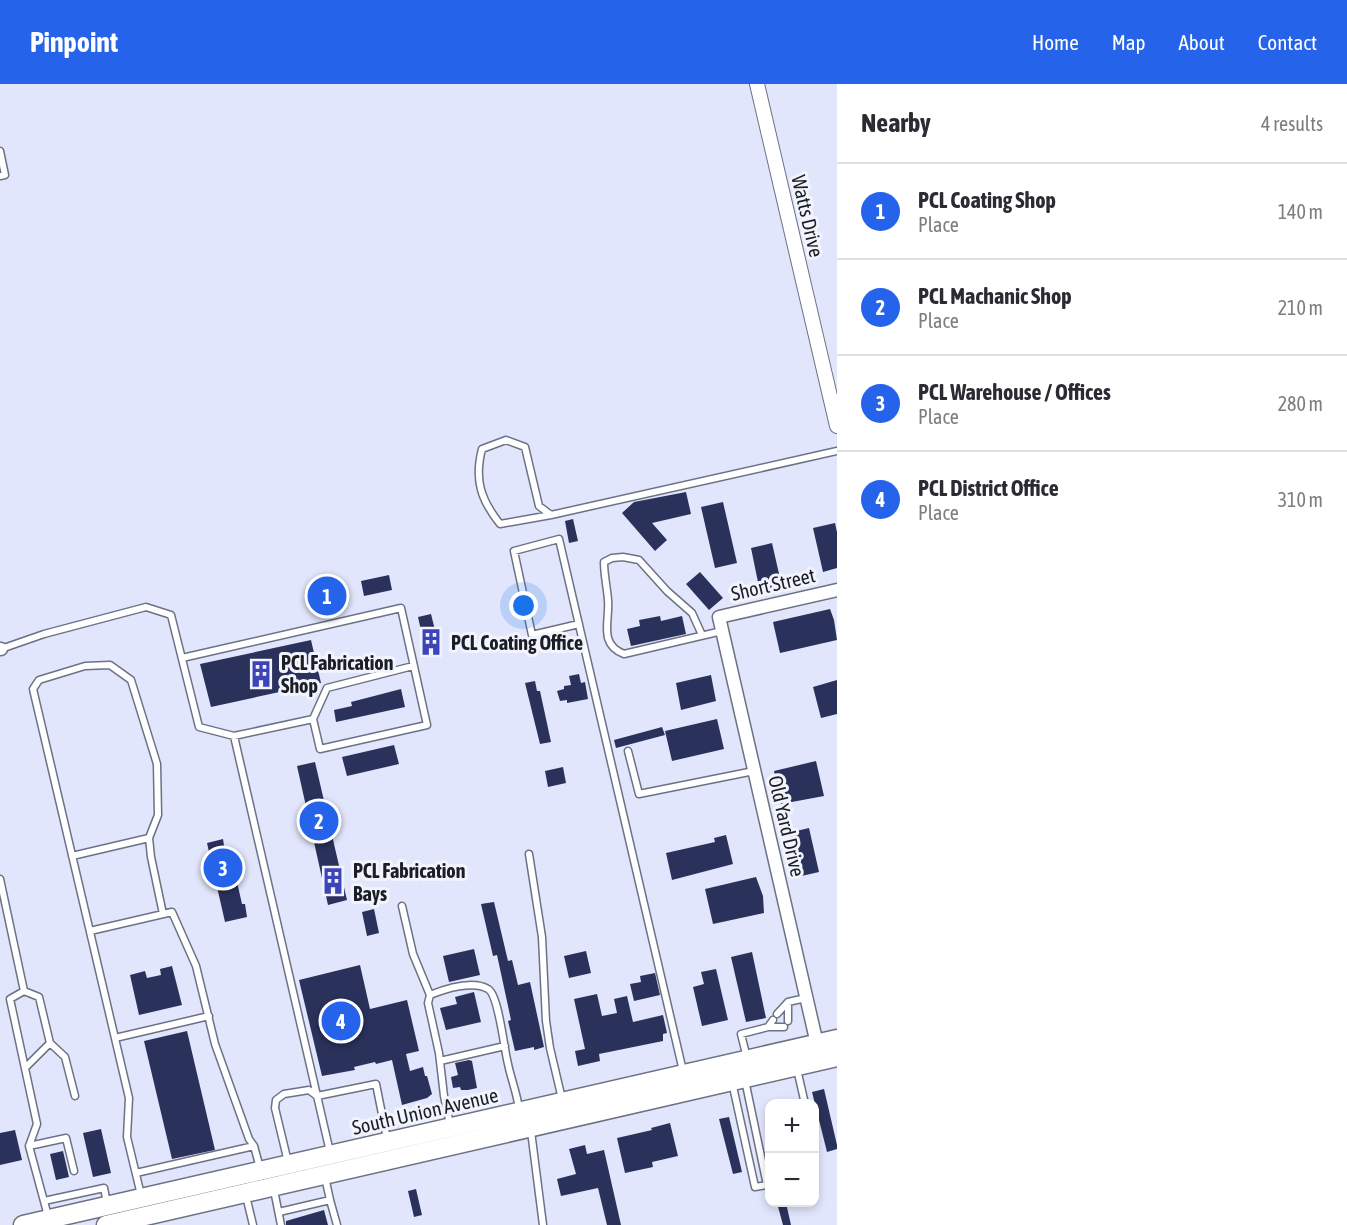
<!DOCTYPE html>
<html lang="en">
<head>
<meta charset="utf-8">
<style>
	body { margin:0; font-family:"Asap Condensed",sans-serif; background:#f7f7f7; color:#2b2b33 }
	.controls { position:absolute; right:18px; bottom:18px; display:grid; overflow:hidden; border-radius:12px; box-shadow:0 3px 9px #0003 }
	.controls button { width:54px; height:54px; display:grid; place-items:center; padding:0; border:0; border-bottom:2px solid #e1e1e2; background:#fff; color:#2b2b33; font:30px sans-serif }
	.you { position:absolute; left:524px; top:522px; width:21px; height:21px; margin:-15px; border:4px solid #fff; border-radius:50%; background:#1a73e8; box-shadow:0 0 0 9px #1a73e833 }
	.badge { display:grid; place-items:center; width:39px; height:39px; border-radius:50%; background:#2563eb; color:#fff; font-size:20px; font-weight:700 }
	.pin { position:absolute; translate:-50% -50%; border:3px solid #fff; box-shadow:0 2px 6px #0006 }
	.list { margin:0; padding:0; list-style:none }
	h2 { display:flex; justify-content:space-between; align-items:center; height:78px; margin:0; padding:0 24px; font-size:26px }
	h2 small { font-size:20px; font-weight:400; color:#7c7c81 }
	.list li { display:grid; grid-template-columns:39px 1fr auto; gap:18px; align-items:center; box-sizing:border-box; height:96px; padding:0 24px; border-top:2px solid #e1e1e2 }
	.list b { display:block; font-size:22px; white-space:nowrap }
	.list p { margin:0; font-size:20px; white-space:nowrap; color:#7c7c81 }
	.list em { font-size:20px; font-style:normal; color:#7c7c81 }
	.map { position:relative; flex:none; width:837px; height:1141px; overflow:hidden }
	header { display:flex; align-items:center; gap:36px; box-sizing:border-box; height:84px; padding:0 30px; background:#2563eb; color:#fff }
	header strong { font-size:28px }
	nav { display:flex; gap:33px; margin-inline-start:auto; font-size:21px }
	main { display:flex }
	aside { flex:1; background:#fff }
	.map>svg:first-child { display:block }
	.building { fill:#2a325c }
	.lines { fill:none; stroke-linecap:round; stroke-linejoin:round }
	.service-casing { stroke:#6c7183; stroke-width:9 }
	.minor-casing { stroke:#6c7183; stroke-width:15 }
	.tertiary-casing { stroke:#6c7183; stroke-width:16 }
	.primary-casing { stroke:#6c7183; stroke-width:21 }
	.service { stroke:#fff; stroke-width:6 }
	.minor { stroke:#fff; stroke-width:12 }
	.tertiary { stroke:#fff; stroke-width:14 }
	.primary { stroke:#fff; stroke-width:18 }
	.labels { text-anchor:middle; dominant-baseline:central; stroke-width:6; stroke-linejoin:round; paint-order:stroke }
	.street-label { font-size:20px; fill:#1c1e25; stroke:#f2f4fd }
	.poi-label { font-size:20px; font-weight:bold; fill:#1c1e25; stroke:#f2f4fd; text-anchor:start }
</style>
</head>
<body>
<header>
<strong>Pinpoint</strong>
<nav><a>Home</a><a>Map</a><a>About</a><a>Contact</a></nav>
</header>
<main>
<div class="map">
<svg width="837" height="1141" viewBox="0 0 837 1141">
	<rect width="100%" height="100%" fill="#e1e6fc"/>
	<path class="building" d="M686,408L691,430L652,439L667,456L655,467L622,429L634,418Z
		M723,418L737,479L715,484L701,423Z
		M573,435L578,457L569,459L565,437Z
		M835,439L837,448V484L823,488L813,444Z
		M772,459L782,503L760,508L751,464Z
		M700,488L723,514L709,526L686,500Z
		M389,491L392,506L364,512L361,497Z
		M339,501L343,517L314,524L310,507Z
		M830,525L834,536L837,556L780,569L773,538Z
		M431,530L440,566L426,569L418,533Z
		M660,532L661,537L682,532L686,550L631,562L627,545L640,542L639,536Z
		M311,556L321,599L211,623L200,580Z
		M579,590L581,599L585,598L588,615L567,619V616L560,617L557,607L564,605V602L571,601L569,592Z
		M711,591L716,617L681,626L676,599Z
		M837,596V630L821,634L813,603Z
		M535,597L537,607H540L551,658L540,660L525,599Z
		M401,605L405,623L336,638L334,626L352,622L351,618Z
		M717,635L724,665L672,677L665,647Z
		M662,643L665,651L616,664L614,656Z
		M394,661L399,680L347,692L342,673Z
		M816,677L824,712L781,720L774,687Z
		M315,678L347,816L328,821L297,682Z
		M563,683L566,699L548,703L545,687Z
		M809,744L819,788L797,793L788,749Z
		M726,751L733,780L672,796L666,769L715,758L714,754Z
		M223,755L225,768L230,767L242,820H245L247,833L225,838L207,759Z
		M756,793L763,812L764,829L713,840L705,805Z
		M494,818L508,877L512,876L518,901L530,898L544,963L534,966V963L515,967L508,937L511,936L497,871L493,872L481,820Z
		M374,825L379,849L367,852L362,828Z
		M474,865L480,891L449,898L443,872Z
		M586,867L591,889L569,894L564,872Z
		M752,868L766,934L746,938L731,873Z
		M360,881L370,925L407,916L419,967L406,970L410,987L423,983L425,992H427L432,1010L427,1014L402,1021L392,976L376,980L375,978L354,983L355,986L322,992L299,896Z
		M172,882L182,921L139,931L130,891L145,887L147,894L161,891L160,885Z
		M716,885L728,936L702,942L693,903L704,900L701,888Z
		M655,889L660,911L634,917L630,900L641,898L640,892Z
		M474,908L481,938L446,946L440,924L457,920L455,913Z
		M597,910L602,932L617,929L614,915L627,912L633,938L663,931L667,949L663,950V957L599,970L600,977L578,982L575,967L585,965L574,915Z
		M187,947L215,1066L172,1075L144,957Z
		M469,976L472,977L477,1004L468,1006H461L460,1003L453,1004L451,993L458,991L455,979Z
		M824,1005L837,1061V1065L827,1068L812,1008Z
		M729,1033L742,1088L733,1090L719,1035Z
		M670,1039L678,1072L652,1078L653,1083L625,1089L617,1054L652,1046L651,1044Z
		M101,1045L111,1089L93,1093L83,1049Z
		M15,1046L22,1076L0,1081V1049Z
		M585,1061L587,1070L604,1066L621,1141H607L598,1104L561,1112L557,1095L576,1090L569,1065Z
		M63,1067L69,1093L56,1096L50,1070Z
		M416,1105L422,1131L414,1133L408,1107Z
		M777,1119H786L791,1141H783Z
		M324,1126L328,1141H286V1137Z"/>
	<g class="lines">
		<defs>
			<path id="service" d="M0,67L5,91L0,92
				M551,431L539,422L525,363L506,356L482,365C474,396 481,416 500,440L551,431L837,367
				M579,540L532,551L514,467L559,455L683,987
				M702,551L692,529L667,507L639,476L623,473L612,474L604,478C604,491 607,503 608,516C610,537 598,560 624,570L722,547
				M1,565L44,550L146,523L171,531L199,643L234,652L313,635
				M182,574L401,524L427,641L320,665L313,635L327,604L413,582
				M234,652L330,1068
				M628,667L639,710L754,687
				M529,770L542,853L546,937L550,964L562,1015
				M72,772L149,754
				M0,795L24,907L10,915L37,1040L29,1062
				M402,822L413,870L430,911
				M90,847L172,828L196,882L215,960L249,1055L254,1062L260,1084
				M24,907L39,913L50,959L26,983
				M777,930L788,918L806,914
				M788,937V919
				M768,943H784
				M115,954L209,932
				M50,959L65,973L75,1012
				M747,974L741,950L768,943L773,936
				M440,977L505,962
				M797,985L805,1020
				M732,998L755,1103L767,1101L745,996
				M450,1040L444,1012L439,969L428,919L430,911C445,905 473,896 488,905C499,911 504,966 508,980C511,995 517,1009 519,1025
				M531,1047L543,1141
				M288,1078L275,1024L276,1016L284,1010L309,1006L317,1012L376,1000L387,1055
				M136,1089L254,1062
				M325,1093L330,1116
				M274,1106L281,1141
				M141,1111L127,1053L129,1014L33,605L39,596L85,582L110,581L131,596L157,680L158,731L149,754L151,773L163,830
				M246,1112L253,1141
				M44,1117L104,1104L107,1119
				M279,1128L330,1116L337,1141
				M48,1132L29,1062L66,1054L74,1087"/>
			<path id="minor" d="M0,565H1
				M817,960L719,533L837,506"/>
			<path id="tertiary" d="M757,0L837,342"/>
			<path id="primary" d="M23,1141L837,955
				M106,1141L837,973"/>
		</defs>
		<use href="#service" class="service-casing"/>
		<use href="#minor" class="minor-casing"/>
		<use href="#tertiary" class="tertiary-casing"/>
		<use href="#primary" class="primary-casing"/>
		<use href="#service" class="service"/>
		<use href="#minor" class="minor"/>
		<use href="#tertiary" class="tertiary"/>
		<use href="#primary" class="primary"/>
	</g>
	<defs>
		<symbol id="building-bare" viewBox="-9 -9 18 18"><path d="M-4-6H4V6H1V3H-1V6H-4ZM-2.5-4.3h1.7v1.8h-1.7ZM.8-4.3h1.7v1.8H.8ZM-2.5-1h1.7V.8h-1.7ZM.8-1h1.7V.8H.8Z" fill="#3d44b8" stroke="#f2f4fd" stroke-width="2.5" paint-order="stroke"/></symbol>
	</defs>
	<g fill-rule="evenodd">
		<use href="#building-bare" x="412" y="539" width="38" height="38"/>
		<use href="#building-bare" x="242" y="571" width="38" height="38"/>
		<use href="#building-bare" x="314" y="778" width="38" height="38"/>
	</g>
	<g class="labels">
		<g class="street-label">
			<text transform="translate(808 132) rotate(77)">Watts Drive</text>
			<text transform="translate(773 500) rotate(-13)">Short Street</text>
			<text transform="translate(787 742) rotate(77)">Old Yard Drive</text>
			<text transform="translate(425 1027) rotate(-13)">South Union Avenue</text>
		</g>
		<g class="poi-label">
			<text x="451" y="558">PCL Coating Office</text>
			<text x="281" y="578">PCL Fabrication<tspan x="281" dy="23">Shop</tspan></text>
			<text x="353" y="786">PCL Fabrication<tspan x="353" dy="23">Bays</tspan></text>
		</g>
	</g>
</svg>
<div class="controls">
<button>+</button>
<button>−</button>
</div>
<div class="you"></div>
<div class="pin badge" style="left:327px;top:512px">1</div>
<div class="pin badge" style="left:319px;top:737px">2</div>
<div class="pin badge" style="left:223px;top:784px">3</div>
<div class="pin badge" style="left:341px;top:937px">4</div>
</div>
<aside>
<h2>Nearby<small>4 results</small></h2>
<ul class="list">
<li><span class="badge">1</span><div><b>PCL Coating Shop</b><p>Place</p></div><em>140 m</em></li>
<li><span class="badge">2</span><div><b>PCL Machanic Shop</b><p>Place</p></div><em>210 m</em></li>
<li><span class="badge">3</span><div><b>PCL Warehouse / Offices</b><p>Place</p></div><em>280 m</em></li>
<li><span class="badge">4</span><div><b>PCL District Office</b><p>Place</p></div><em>310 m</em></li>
</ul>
</aside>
</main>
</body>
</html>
